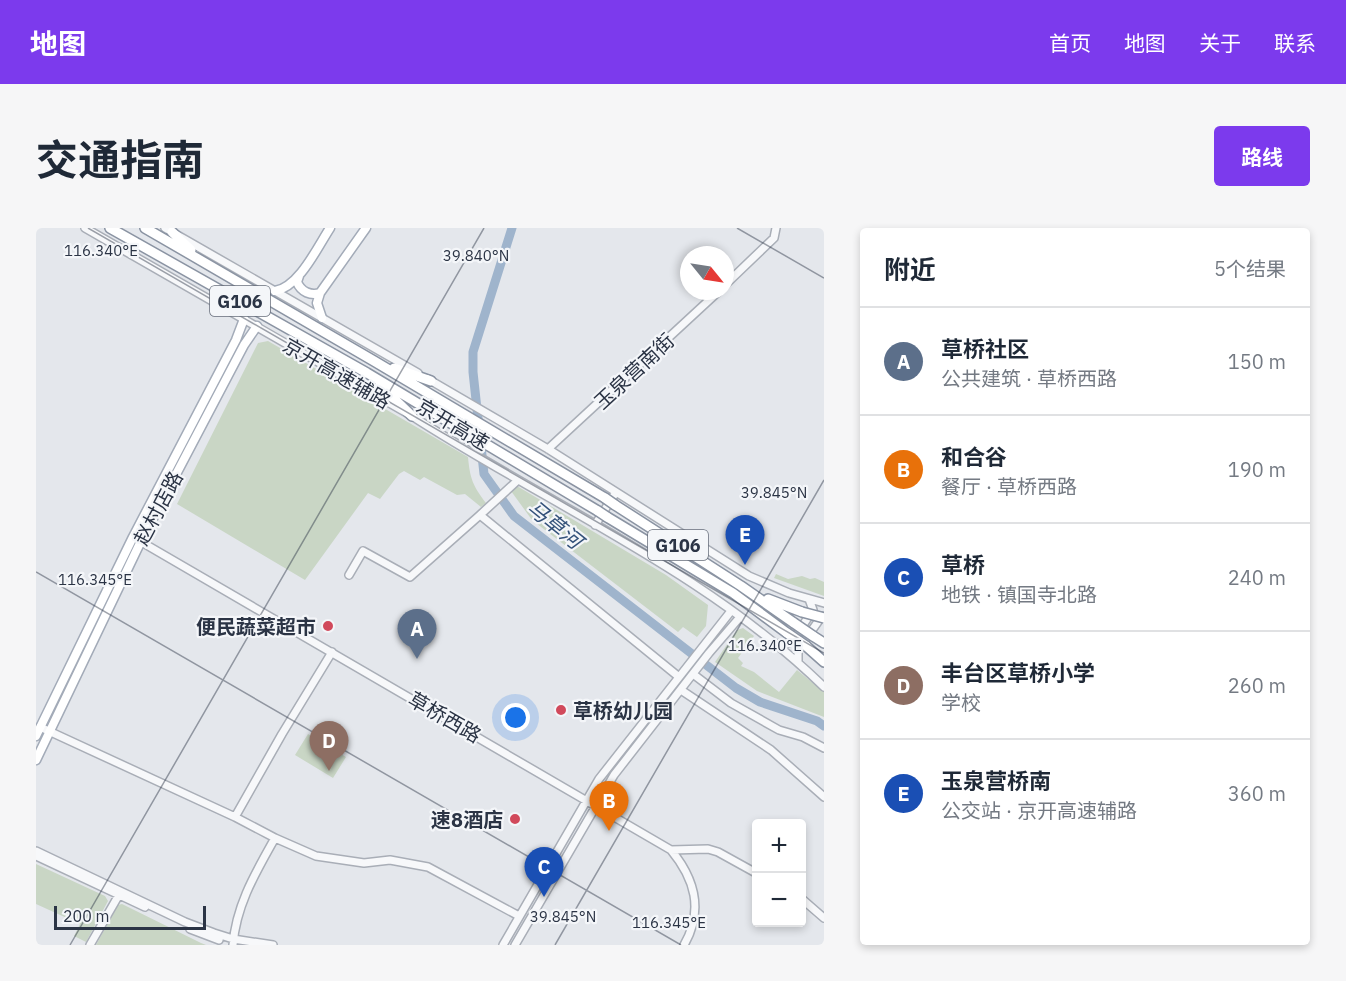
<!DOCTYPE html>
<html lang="zh">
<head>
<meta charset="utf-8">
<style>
	body { margin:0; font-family:"IBM Plex Sans","Noto Sans SC",sans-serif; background:#f6f6f7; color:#1f2937 }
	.controls { position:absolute; right:18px; bottom:18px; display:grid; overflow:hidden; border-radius:6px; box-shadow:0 3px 9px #0003 }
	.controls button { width:54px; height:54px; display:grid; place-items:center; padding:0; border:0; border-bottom:2px solid #e0e1e3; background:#fff; color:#1f2937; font:30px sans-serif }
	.compass { position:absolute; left:644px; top:18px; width:54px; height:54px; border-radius:50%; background:#fff; box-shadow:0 3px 9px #0003; rotate:120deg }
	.scale { position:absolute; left:18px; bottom:15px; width:152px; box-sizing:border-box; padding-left:6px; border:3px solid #2b3445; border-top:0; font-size:16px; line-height:21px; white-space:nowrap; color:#2b3445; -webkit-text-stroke:4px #f4f6f9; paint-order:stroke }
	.you { position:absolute; left:480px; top:490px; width:21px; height:21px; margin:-15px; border:4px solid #fff; border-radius:50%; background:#1a73e8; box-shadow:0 0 0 9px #1a73e833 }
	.badge { display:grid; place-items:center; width:39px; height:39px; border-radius:50%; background:#7c3aed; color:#fff; font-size:20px; font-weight:700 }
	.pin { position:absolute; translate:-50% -50px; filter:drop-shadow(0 2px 3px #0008) }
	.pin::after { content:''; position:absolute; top:32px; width:21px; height:18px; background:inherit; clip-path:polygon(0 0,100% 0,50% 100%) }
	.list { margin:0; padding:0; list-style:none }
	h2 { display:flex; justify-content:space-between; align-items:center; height:78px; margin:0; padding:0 24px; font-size:26px }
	h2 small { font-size:20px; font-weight:400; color:#747a83 }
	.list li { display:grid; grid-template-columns:39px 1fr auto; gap:18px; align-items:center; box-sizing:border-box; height:108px; padding:0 24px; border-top:2px solid #e0e1e3 }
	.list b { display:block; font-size:22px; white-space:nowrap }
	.list p { margin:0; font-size:20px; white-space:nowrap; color:#747a83 }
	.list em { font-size:20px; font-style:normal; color:#747a83 }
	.map { position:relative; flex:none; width:788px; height:717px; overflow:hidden; border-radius:6px }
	header { display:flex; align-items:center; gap:36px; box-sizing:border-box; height:84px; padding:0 30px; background:#7c3aed; color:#fff }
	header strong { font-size:28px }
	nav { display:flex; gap:33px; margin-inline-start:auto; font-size:21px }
	.intro { display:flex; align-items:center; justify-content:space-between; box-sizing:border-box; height:144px; padding:0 36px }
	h1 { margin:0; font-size:42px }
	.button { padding:15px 27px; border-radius:6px; background:#7c3aed; color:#fff; font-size:21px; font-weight:700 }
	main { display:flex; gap:36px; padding:0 36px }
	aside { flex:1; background:#fff; border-radius:6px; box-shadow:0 3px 9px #0003 }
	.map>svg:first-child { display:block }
	.green { fill:#c9d6c5 }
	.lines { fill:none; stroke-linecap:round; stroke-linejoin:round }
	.river { stroke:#9fb4cc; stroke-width:9 }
	.minor-casing { stroke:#a9aeb7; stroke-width:10 }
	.major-casing { stroke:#a3abb8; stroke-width:11 }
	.highway-casing { stroke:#8b94a3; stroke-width:12 }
	.minor { stroke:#f7f8fa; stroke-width:7 }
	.major { stroke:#fff; stroke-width:8 }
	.highway { stroke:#fff; stroke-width:9 }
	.highway-bridge-casing { stroke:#8b94a3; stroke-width:12; stroke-linecap:butt }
	.highway-bridge { stroke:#fff; stroke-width:9 }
	.ticks { fill:none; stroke:#2b3445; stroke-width:1.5; stroke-opacity:0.45 }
	.poi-dot { fill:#d1495b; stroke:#f4f6f9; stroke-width:2 }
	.labels { text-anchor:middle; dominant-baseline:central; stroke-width:4.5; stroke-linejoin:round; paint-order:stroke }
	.shield { fill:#f4f6f9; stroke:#676e7b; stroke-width:1.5 }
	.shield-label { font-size:18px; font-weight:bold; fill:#2b3445 }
	.street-label { font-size:20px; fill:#2b3445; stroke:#f4f6f9 }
	.poi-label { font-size:20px; font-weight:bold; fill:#2b3445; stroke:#f4f6f9; text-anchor:end }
	.water-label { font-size:21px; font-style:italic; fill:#34527a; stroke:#f4f6f9 }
	.ticks-label { font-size:15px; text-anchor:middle; fill:#2b3445; stroke:#f4f6f9; stroke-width:4.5; stroke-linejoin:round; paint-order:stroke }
</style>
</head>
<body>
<header>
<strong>地图</strong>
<nav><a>首页</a><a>地图</a><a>关于</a><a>联系</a></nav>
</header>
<div class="intro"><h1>交通指南</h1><a class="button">路线</a></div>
<main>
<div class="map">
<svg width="788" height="717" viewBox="0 0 788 717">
	<rect width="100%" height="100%" fill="#e4e7ec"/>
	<path class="green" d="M232,113L432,229C434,251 437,258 450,275L445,279L429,266L421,267L388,249L384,252L368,243L363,246L344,271L332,265L269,352L141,276L222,115Z
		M481,258L630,347L672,377L670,398L661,409L647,399L642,404L496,292L475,263Z
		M740,346L752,351L766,348L774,351L779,350L788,354V368L738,350Z
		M707,400L718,408L702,430L707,435L705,438L718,444L743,464L761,442L788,464V489L721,463L679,434L701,402Z
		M272,506L310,529L297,550L259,527Z
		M0,636L69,668L72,673L50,714L38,708L44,696L0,676Z
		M86,676L165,715L170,717H60L82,677Z"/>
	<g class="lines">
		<path class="river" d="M476,0L437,124V144L448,246L478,288L700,460L724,474L781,493L788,498"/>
		<defs>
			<path id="minor" d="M49,0L376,188C512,276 672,345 788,459
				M129,0L382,145
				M689,57L738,10L740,0
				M392,151L512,221L713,348L753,365L788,375
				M512,221L683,63
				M482,252L444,287L643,449
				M559,297L580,264
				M102,312L635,622C659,651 668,682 648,717
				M313,347L327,323L374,349L444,287
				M740,416L752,415L757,412L777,382L773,371
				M762,434V422L786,388
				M657,446L695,475L743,502L767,509L788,520
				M645,462L735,522L788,569
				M4,499L199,589L239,610
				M199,589L246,506L296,424
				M635,622L672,621L682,624L720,645
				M0,623L149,694L178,705L197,711L237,717
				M0,628L109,679
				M766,671L788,690
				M154,701L183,712
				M54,717L84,665
				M197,717C200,677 220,644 239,610L280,628L328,635L354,632L392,639L483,688
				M467,717L563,551L695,383
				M479,717L578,547L673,425L704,389"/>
			<path id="major" d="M263,48L261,54C265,64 275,68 284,65
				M239,63C263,59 281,20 294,0
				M286,90L281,75L284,65L330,0
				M0,508L97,309L200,112L208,91
				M0,532L105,313L208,117L221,98"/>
			<path id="highway" d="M74,0L331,145L562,283
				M109,0L338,133L569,270
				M136,4L155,22
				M358,140L395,153
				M344,157L376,188
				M579,277L705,358L758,395
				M571,289L697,365L751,405
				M732,371L766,384
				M777,408L788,415
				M770,418L788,434"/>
		</defs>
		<use href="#minor" class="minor-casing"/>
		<use href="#major" class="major-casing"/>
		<use href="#highway" class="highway-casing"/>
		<use href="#minor" class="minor"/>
		<use href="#major" class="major"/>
		<use href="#highway" class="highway"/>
		<defs>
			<path id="highway-bridge" d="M569,270L579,277
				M562,283L571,289
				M766,384L788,390
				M758,395L777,408
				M751,405L770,418"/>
		</defs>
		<use href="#highway-bridge" class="highway-bridge-casing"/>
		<use href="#highway-bridge" class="highway-bridge"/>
	</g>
	<path class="ticks" d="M52,0L788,425M701,0L788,50M0,344L645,717M34,717L448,0M519,717L788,252"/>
	<g class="poi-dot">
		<circle cx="292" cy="398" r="6"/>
		<circle cx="525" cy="482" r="6"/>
		<circle cx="479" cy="591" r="6"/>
	</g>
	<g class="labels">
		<g class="shield">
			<rect x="174" y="58" width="60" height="30" rx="4.5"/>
			<rect x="612" y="302" width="60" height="30" rx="4.5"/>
		</g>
		<g class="shield-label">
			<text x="204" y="73">G106</text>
			<text x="642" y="317">G106</text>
		</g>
		<g class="street-label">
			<text transform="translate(598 143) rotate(-43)">玉泉营南街</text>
			<text transform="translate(301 145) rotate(30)">京开高速辅路</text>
			<text transform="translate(417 196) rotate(31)">京开高速</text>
			<text transform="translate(122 280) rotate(-62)">赵村店路</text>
			<text transform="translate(409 489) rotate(30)">草桥西路</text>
		</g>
		<g class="poi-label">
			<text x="280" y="398">便民蔬菜超市</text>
			<text x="537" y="482" text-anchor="start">草桥幼儿园</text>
			<text x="467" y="591">速8酒店</text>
		</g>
		<g class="water-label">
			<text transform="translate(519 296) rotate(39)">马草河</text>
		</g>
	</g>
	<g class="ticks-label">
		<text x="65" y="28">116.340°E</text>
		<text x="440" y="33">39.840°N</text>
		<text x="738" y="270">39.845°N</text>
		<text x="59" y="357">116.345°E</text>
		<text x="729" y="423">116.340°E</text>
		<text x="527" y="694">39.845°N</text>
		<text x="633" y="700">116.345°E</text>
	</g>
</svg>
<div class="controls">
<button>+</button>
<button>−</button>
</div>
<svg class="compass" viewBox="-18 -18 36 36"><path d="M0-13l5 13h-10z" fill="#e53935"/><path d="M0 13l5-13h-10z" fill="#747a83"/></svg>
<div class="scale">200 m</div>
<div class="you"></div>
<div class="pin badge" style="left:381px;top:431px;background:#5c6f8a">A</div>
<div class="pin badge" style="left:573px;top:603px;background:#e8710a">B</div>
<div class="pin badge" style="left:508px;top:669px;background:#1a4fb4">C</div>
<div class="pin badge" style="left:293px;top:543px;background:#8d6e63">D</div>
<div class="pin badge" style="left:709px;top:337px;background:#1a4fb4">E</div>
</div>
<aside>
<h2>附近<small>5个结果</small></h2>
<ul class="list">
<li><span class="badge" style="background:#5c6f8a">A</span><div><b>草桥社区</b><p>公共建筑 · 草桥西路</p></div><em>150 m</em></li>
<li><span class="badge" style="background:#e8710a">B</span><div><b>和合谷</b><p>餐厅 · 草桥西路</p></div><em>190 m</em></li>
<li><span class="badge" style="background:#1a4fb4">C</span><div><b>草桥</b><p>地铁 · 镇国寺北路</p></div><em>240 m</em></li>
<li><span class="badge" style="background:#8d6e63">D</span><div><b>丰台区草桥小学</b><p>学校</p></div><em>260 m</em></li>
<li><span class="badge" style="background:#1a4fb4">E</span><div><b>玉泉营桥南</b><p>公交站 · 京开高速辅路</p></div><em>360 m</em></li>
</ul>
</aside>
</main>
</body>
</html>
